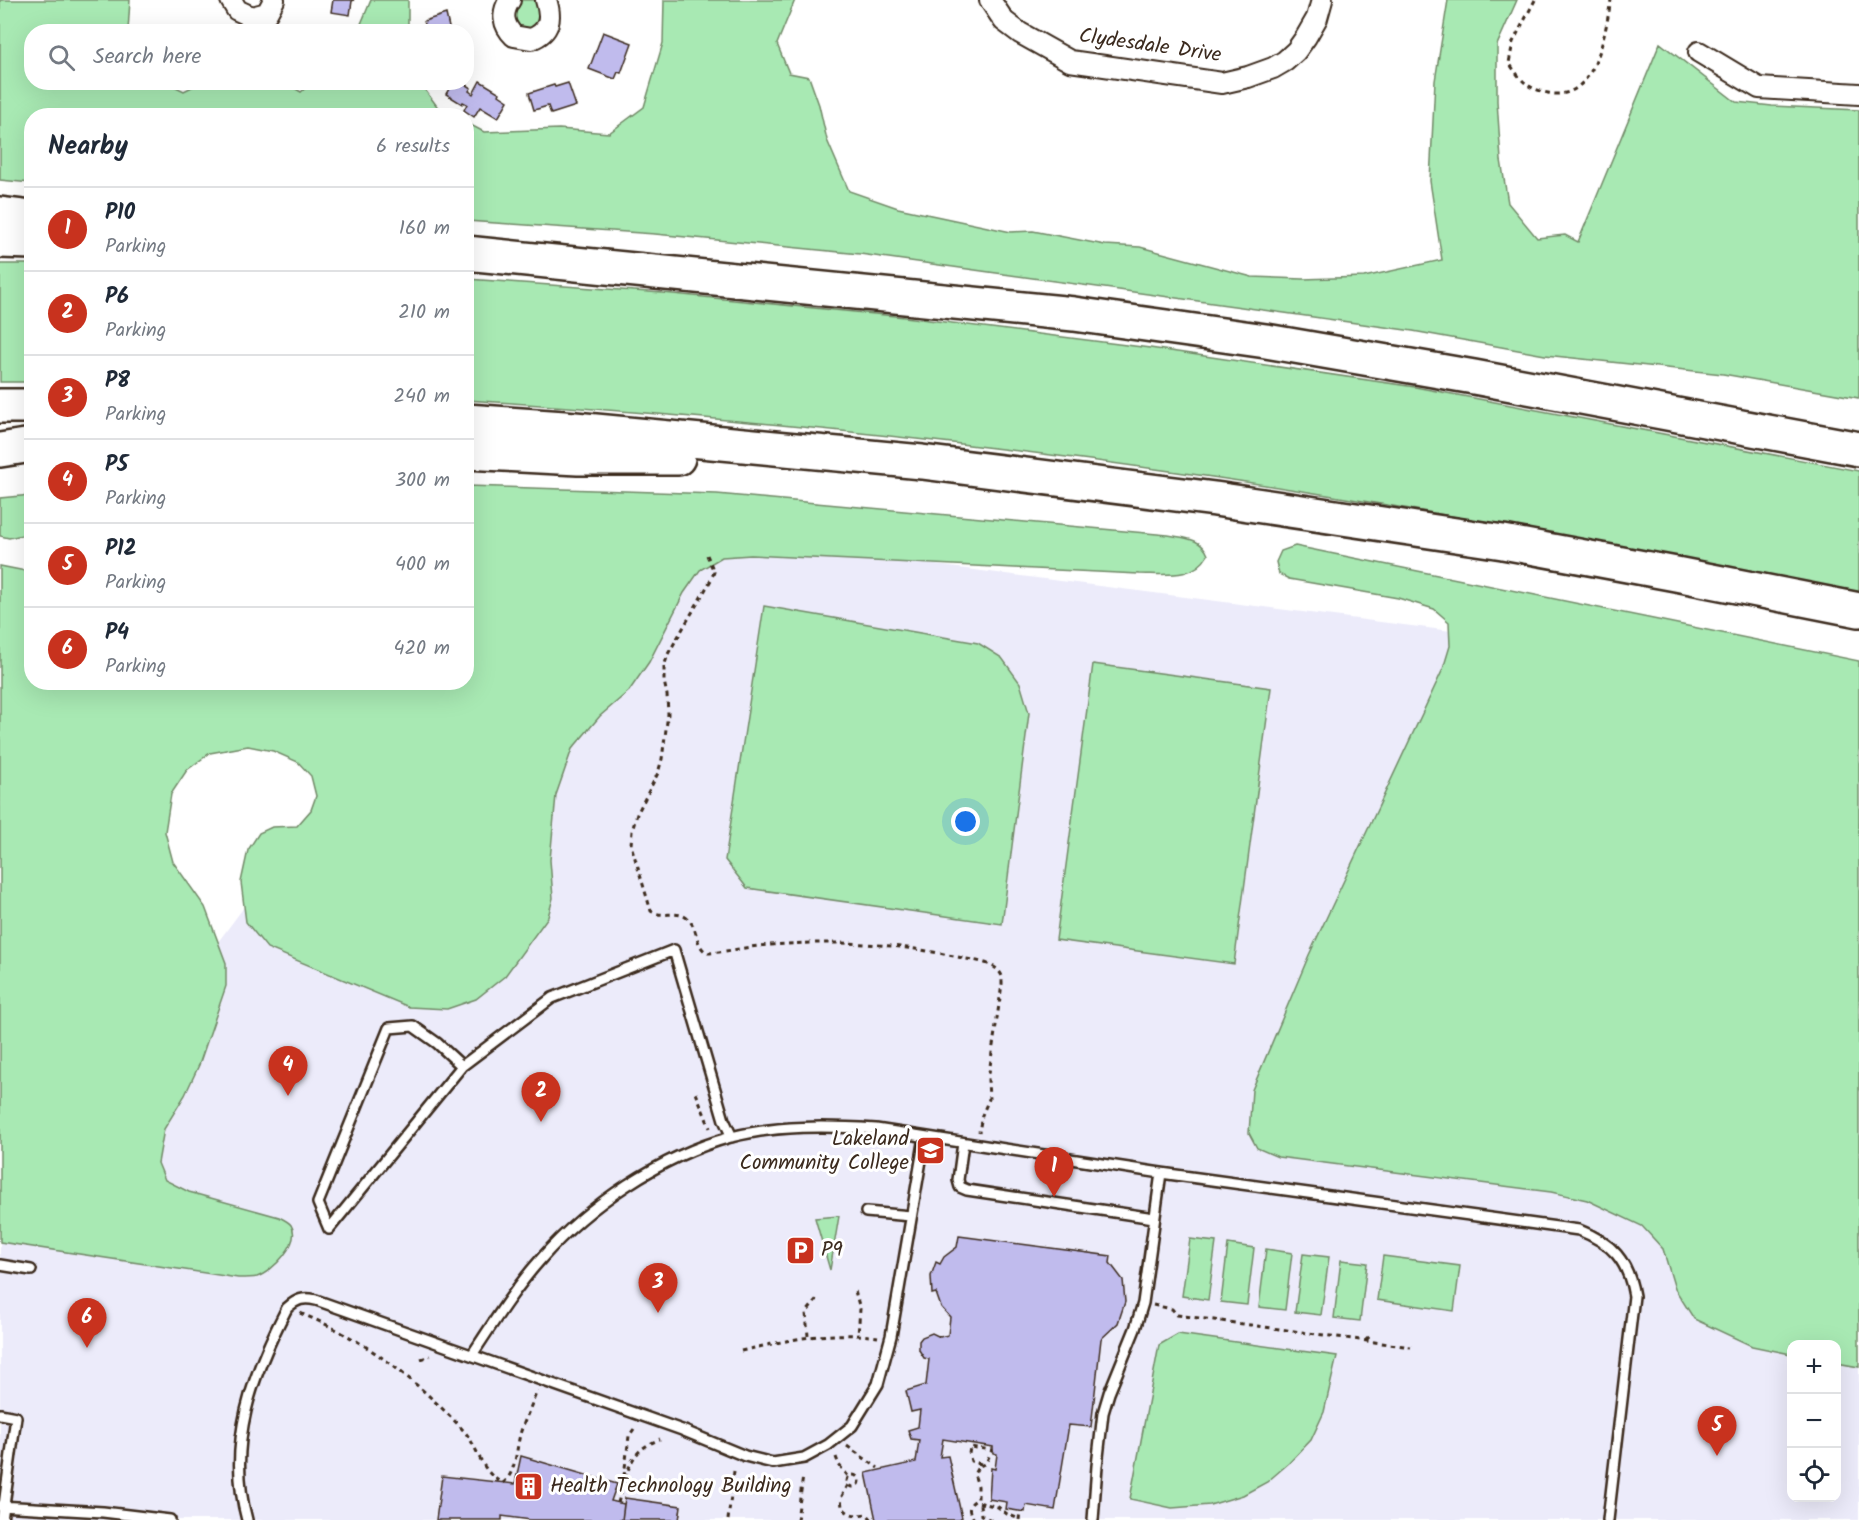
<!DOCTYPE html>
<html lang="en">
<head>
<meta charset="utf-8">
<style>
	body { margin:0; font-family:Kalam,sans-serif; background:#f2f2f3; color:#1f2937 }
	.controls { position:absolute; right:18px; bottom:18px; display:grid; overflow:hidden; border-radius:12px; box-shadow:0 6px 24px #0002 }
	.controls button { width:54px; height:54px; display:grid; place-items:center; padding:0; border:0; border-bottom:2px solid #e0e1e3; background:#fff; color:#1f2937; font:30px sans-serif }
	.you { position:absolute; left:966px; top:822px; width:21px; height:21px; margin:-15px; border:4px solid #fff; border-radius:50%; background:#1a73e8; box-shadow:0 0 0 9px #1a73e833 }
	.badge { display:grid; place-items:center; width:39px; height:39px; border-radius:50%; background:#c8321e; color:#fff; font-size:20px; font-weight:700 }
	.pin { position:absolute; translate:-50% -50px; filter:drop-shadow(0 2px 3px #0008) }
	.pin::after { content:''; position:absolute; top:32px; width:21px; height:18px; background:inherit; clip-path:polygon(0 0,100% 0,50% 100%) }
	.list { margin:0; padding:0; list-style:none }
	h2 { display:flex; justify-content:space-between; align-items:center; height:78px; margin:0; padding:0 24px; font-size:26px }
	h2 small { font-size:20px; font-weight:400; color:#747a83 }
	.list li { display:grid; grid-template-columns:39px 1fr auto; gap:18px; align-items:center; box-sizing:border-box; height:84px; padding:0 24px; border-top:2px solid #e0e1e3 }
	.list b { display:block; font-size:22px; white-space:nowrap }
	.list p { margin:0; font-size:20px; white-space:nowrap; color:#747a83 }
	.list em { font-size:20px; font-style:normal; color:#747a83 }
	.icon { flex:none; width:33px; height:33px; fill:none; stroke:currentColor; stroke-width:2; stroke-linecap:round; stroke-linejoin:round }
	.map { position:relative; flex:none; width:1859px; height:1520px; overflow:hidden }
	.search { position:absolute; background:#fff; box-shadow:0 6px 24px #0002; left:24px; top:24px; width:450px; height:66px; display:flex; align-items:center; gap:15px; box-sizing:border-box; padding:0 21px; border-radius:24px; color:#747a83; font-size:22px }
	.panel { position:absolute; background:#fff; box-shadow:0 6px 24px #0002; left:24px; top:108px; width:450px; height:582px; border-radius:24px }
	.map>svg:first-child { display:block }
	.built { fill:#ecebfa; fill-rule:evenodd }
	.green { fill:#a8e9b3; stroke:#728a68; stroke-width:1.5 }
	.building { fill:#c0bbed; stroke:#3b2a1e; stroke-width:1.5 }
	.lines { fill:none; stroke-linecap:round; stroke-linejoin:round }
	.lane-casing { stroke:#3b2a1e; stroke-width:14 }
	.street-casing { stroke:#3b2a1e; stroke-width:24 }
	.highway-casing { stroke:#3b2a1e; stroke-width:38 }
	.path { stroke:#3b2a1e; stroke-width:3; stroke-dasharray:4.5 4.5; stroke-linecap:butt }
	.lane { stroke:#fff; stroke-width:9 }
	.street { stroke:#fff; stroke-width:20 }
	.highway { stroke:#fff; stroke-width:33 }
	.labels { text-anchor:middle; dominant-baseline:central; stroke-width:6; stroke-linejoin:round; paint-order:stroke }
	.street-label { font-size:21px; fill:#3b2a1e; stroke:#fff }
	.poi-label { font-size:21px; fill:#3b2a1e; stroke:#fff; text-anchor:start }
</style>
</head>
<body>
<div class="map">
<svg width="1859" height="1520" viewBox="0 0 1859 1520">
	<rect width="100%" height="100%" fill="#fff"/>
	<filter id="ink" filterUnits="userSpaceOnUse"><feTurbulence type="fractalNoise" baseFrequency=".0167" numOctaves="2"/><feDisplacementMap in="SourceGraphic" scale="12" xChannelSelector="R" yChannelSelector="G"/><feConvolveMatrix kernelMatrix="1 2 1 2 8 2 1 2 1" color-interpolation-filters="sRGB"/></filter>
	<g filter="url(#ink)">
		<path class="built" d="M669,531L1780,673L1859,868V1520H0V958L218,942L408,687L466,682ZM1792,1344H1836V1498H1792Z"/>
		<path class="green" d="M0,0H130L128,31L32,32V82L168,83L184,91L200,83L284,82L301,92L311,83H420L439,109L452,115L32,116L31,183L0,180Z
			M371,0H408V31H358Z
			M522,0H538L542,15L535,29H520L513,20L514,9Z
			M664,0H795L777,44L789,73L809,77L819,105L827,140L849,191L898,208L1011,232L1033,231L1105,245L1140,247L1252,277L1303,279L1364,277L1442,260L1430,181L1435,81L1448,0H1517L1497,45V101L1501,160L1508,203L1537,238L1565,235L1578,242L1660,43L1736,102L1772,106L1859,110V398L1723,374L1545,355L1413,331L860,254L655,234L467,221V123L484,132L559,129L609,133L644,107L663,43Z
			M0,264H31V382H0Z
			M467,279L663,293L905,317L1150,348L1415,387L1859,471V592C1630,550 1401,503 1170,471C937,438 701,415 467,400Z
			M467,486L717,494L1168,535C1184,538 1202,538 1208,555C1194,580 1164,574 1139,574L751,555L722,557L700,570L684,593L649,662L629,691L600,716L572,749L556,795L550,860L553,898L548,917L505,976L476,999L447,1009L409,1007L267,948L246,922L241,882L248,850L259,833L272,827L297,826L311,810L316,796L311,776L298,762L273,751L248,746L210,753L187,770L171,794L165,832L173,862L205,907L226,963V986L199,1065L185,1095L164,1129L158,1163L165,1180L189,1192L279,1217C283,1219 289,1222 291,1225C302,1242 272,1272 257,1277C252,1278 244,1278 238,1278L0,1242V566L31,572L32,682H466Z
			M31,495V533L9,538L0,536V498Z
			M1295,546L1859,661V1367L1837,1363L1836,1344H1792L1791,1354L1752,1346L1694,1319L1675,1289L1663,1249L1642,1226L1587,1200L1551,1192L1278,1157L1257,1148L1249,1133L1252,1090L1309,955L1443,669L1450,646L1449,622L1434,609L1398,598L1289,579L1279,574L1276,562L1281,551Z
			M764,606L978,643L1002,658L1020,683L1029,713L1002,924L747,888L725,860Z
			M1093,664L1271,688L1234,964L1056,940Z
			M839,1216L830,1270L815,1218Z
			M1190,1239L1216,1242L1208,1300L1182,1296Z
			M1228,1244L1254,1248L1247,1305L1221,1302Z
			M1266,1249L1292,1253L1285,1310L1259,1307Z
			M1303,1254L1329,1257L1321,1315L1295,1312Z
			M1383,1256L1460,1266L1454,1311L1377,1300Z
			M1341,1260L1367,1263L1360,1321L1334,1318Z
			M1178,1334L1337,1356L1324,1412L1311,1440L1289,1463L1267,1482L1243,1495L1210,1505L1172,1508L1130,1499L1159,1345Z"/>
		<path class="building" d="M333,0H354L352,1L350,15L331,12Z
			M446,14L450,32H427L424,21Z
			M603,32L632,43L621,73L618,72L615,79L589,69Z
			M480,81L500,93L499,95L508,101L498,118L480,107L474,117L464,110L467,104L463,102L462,104L446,94L453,82H461L471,88L469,91L473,94Z
			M568,83L576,106L551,114L548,106L534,110L529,93L554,85L555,87Z
			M959,1236L1111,1256L1110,1263L1123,1280L1125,1302L1118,1323L1101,1339L1091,1427L1069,1425L1055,1510L1026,1505L1025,1512L1006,1509L1007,1502L989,1499L991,1468L995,1469L997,1454L993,1453V1447L943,1439L940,1457L948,1456L962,1518L959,1520H876L866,1473L916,1462L919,1440L911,1439L908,1430L918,1427L920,1410L911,1412L906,1391L926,1385L929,1359L924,1358L919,1350V1341L922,1337L932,1333L940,1337L948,1335L950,1317L941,1307L936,1293L932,1294L931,1276L936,1262L940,1264L944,1257L957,1247Z
			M521,1456L617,1484L611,1501L624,1504L622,1520H531L502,1516V1520H436L442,1476L515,1484Z
			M625,1498L681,1506L679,1520H622Z"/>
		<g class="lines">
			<defs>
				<path id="lane" d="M462,1066L437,1043L413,1026L389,1028L318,1203L329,1229L462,1066L552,998L674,950L724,1120L732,1137
					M963,1143L958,1180L960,1187L967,1190L1154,1218
					M866,1212L911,1216
					M0,1265L31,1270
					M472,1355C493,1323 515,1288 541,1259C588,1205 661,1156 731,1137C777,1125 828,1126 876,1129L1161,1173L1579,1230C1612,1243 1628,1260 1634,1296L1608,1520
					M0,1414L16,1417L2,1520
					M0,1506L103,1512L170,1520
					M247,1520C226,1444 252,1375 287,1308C297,1299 303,1297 316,1300L682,1430L745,1456L773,1463L804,1458L828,1445L852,1426L878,1384L891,1336L925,1137
					M1093,1520L1097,1466L1103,1413L1109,1393L1135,1329L1143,1303L1161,1173"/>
				<path id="street" d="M231,0L237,10L252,17L267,13L274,0
					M510,0C501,13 503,25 514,36L531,39C550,32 552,18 546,0
					M990,0L1004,21L1020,33L1070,61L1222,83L1248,77L1273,68L1285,61L1296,51L1306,37L1317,18L1322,0
					M1699,52L1759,88L1859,94"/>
				<path id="highway" d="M0,214L32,218
					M0,241L32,242
					M466,253L1074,314L1266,341L1474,377L1859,449
					M0,406H32
					M466,421L564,428L922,462L1215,499L1503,542L1676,574L1859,610
					M0,450L32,445
					M466,452L578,458H678"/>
			</defs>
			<use href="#lane" class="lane-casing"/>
			<use href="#street" class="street-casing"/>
			<use href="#highway" class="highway-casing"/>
			<path class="path" d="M1535,0L1513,42L1509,63C1522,81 1526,88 1548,93C1596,103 1605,33 1611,0
				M707,555L714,572L711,580L668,654L664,667V681L667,695L668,714L662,759L658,773L637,814L632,831L631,845L651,911C663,919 677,909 688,919C699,929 694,946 708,953C725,952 741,948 758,946C827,940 895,942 962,958C975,961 996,962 1002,976V984L988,1080L989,1099L982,1115L979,1132
				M696,1093L710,1128
				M855,1291L860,1309L858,1335
				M1153,1305L1172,1309L1177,1315L1411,1347
				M300,1313C316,1320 331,1326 346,1335C387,1357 431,1395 463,1430C479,1447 480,1473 503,1483C517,1472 516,1447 521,1431C526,1417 532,1404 537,1391
				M808,1336L806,1313L819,1297
				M1366,1340L1371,1335
				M741,1351C789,1340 827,1330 878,1337
				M421,1359L430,1356
				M634,1429L629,1436L623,1484C632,1459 634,1450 660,1439
				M847,1446L878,1468
				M836,1457L839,1465L848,1476
				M981,1464L971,1461L969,1454L970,1447L992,1450L986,1463L978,1467L974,1474L978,1486V1502L998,1507L1007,1514L1019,1519
				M847 1481a6 6 0 1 1 12 0a6 6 0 1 1-12 0Z
				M848,1485L841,1498L842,1507C851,1517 856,1515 867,1514L872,1520
				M618,1503L623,1484
				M980,1504L981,1515L991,1520
				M728,1520L734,1471
				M797,1520L803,1476
				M975,1520C968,1513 967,1505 976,1500
				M1019,1520L1020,1511"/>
			<use href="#lane" class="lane"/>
			<use href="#street" class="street"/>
			<use href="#highway" class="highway"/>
		</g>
	</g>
	<defs>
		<symbol id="university-square" viewBox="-11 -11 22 22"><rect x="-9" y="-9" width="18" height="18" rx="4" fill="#c8321e" stroke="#fff"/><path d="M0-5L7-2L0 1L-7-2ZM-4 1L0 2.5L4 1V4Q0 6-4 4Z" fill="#fff"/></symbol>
		<symbol id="parking-square" viewBox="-11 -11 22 22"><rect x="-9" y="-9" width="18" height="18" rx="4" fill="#c8321e" stroke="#fff"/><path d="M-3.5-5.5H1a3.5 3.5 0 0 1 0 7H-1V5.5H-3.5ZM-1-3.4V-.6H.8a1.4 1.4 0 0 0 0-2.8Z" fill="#fff"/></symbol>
		<symbol id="building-square" viewBox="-11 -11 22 22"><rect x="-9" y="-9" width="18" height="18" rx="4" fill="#c8321e" stroke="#fff"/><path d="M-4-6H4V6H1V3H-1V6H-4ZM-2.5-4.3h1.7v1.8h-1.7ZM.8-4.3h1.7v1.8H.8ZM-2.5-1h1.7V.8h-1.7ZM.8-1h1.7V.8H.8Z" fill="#fff"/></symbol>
	</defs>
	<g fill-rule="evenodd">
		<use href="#university-square" x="914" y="1134" width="33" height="33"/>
		<use href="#parking-square" x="784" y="1234" width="33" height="33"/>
		<use href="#building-square" x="512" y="1470" width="33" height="33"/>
	</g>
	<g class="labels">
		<g class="street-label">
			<text transform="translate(1150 46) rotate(8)">Clydesdale Drive</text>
		</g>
		<g class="poi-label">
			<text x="909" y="1139" text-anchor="end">Lakeland<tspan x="909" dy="24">Community College</tspan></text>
			<text x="821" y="1250">P9</text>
			<text x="550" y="1486">Health Technology Building</text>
		</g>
	</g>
</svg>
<div class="controls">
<button>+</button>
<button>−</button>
<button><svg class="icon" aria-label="locate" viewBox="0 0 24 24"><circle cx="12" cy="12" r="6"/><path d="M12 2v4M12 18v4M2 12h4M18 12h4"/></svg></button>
</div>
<div class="you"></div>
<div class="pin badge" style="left:1054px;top:1197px">1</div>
<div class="pin badge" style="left:541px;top:1122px">2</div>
<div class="pin badge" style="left:658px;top:1313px">3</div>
<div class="pin badge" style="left:288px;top:1096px">4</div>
<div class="pin badge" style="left:1717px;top:1456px">5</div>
<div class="pin badge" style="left:87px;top:1348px">6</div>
<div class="search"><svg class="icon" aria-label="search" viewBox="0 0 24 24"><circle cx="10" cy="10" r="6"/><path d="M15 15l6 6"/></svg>Search here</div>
<section class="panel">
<h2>Nearby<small>6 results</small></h2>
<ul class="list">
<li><span class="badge">1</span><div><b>P10</b><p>Parking</p></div><em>160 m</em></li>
<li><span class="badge">2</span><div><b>P6</b><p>Parking</p></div><em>210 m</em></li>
<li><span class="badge">3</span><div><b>P8</b><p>Parking</p></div><em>240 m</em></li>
<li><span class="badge">4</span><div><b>P5</b><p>Parking</p></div><em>300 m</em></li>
<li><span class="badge">5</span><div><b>P12</b><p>Parking</p></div><em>400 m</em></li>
<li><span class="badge">6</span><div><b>P4</b><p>Parking</p></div><em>420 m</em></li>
</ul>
</section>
</div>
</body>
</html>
